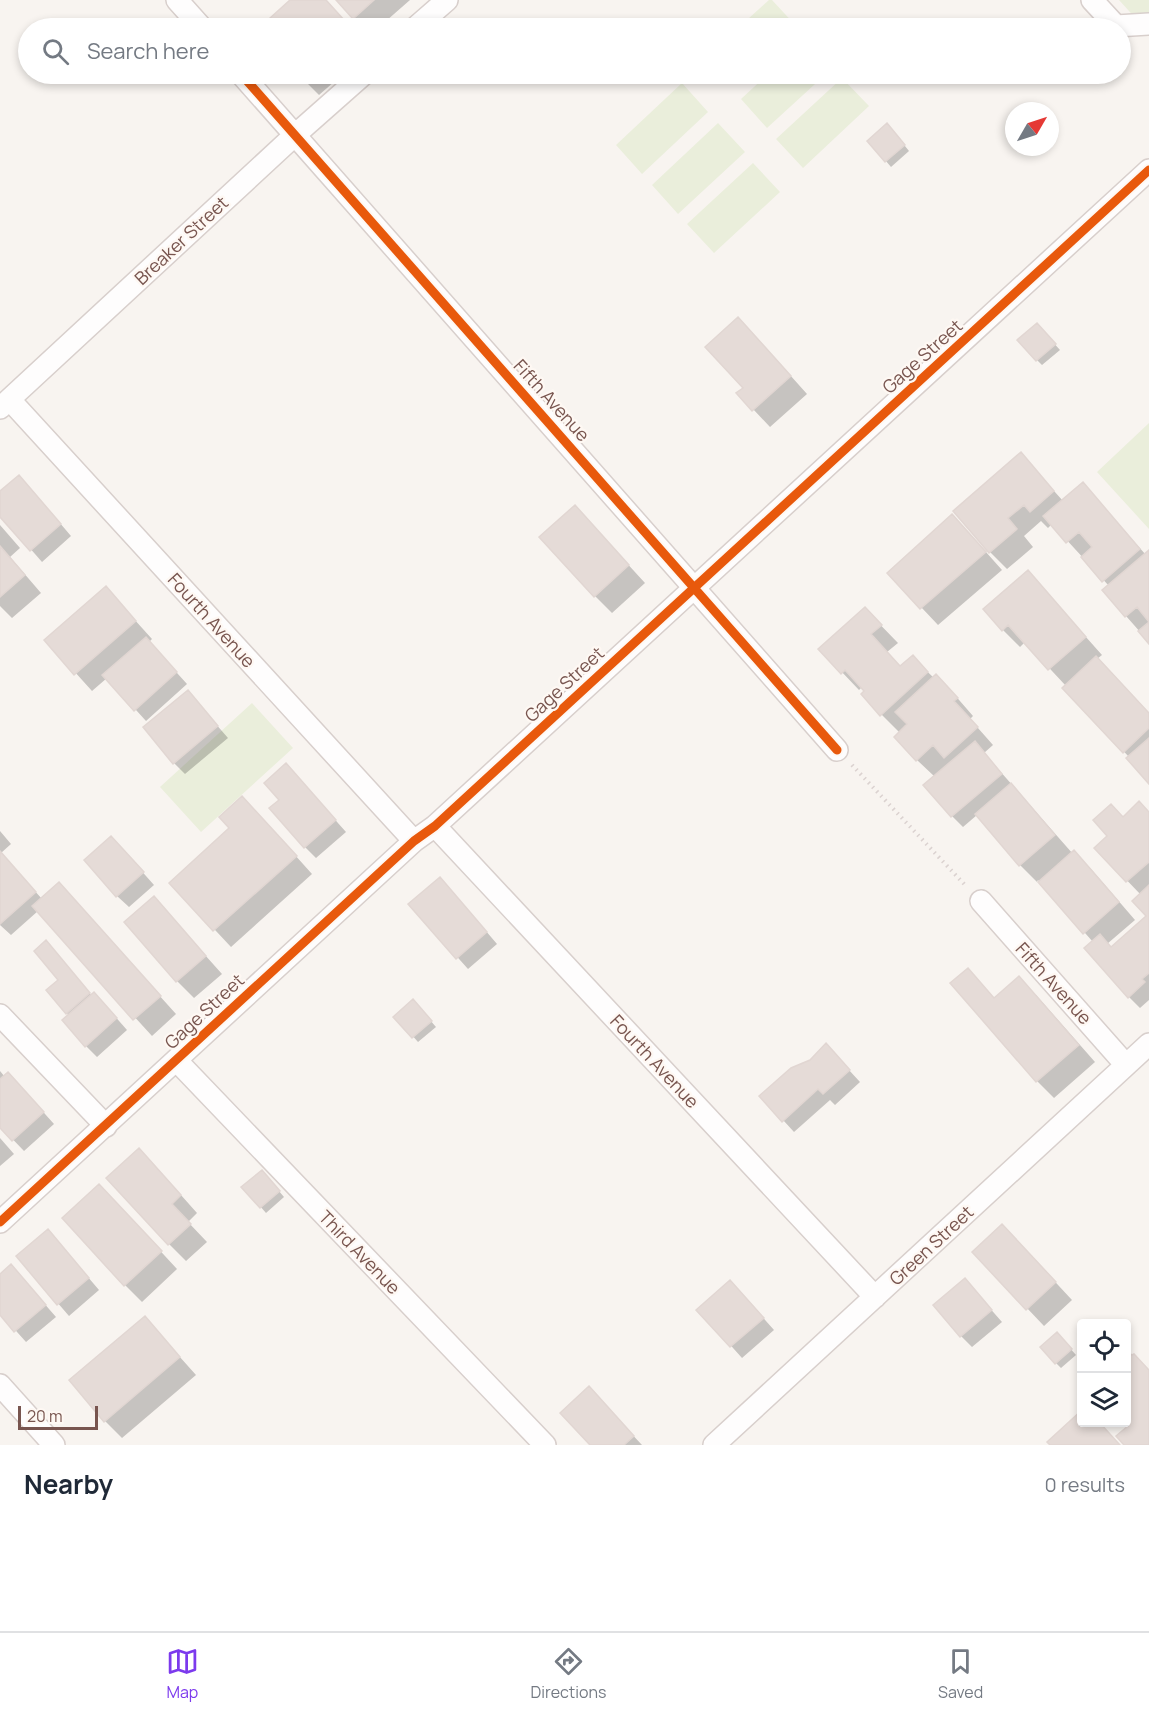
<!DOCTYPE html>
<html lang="en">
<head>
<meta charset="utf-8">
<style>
	body { margin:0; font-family:Manrope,sans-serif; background:#f6f6f7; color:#1f2937 }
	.controls { position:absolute; right:18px; bottom:18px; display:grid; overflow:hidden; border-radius:6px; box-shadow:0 3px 9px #0003 }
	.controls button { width:54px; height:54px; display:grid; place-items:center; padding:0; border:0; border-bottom:2px solid #e0e1e3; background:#fff; color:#1f2937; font:30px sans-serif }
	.compass { position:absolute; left:1005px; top:102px; width:54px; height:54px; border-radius:50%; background:#fff; box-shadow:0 3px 9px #0003; rotate:51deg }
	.scale { position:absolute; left:18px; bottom:15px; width:80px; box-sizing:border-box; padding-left:6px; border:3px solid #78554f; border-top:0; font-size:16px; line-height:21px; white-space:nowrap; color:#78554f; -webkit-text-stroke:4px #fef8f3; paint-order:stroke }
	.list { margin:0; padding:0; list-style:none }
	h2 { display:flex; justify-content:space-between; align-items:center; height:78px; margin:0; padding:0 24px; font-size:26px }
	h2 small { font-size:20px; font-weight:400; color:#747a83 }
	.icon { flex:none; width:33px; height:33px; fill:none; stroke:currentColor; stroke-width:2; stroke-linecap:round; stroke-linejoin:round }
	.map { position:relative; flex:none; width:1149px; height:1445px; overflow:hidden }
	.search { position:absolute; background:#fff; box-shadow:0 3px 9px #0003; left:18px; right:18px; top:18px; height:66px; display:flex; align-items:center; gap:15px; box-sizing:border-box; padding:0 21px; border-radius:33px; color:#747a83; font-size:22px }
	.sheet { height:186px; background:#fff }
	nav { display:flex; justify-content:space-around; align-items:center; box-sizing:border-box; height:84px; border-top:2px solid #e0e1e3; background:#fff; font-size:16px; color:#747a83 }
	nav a { display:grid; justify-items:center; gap:3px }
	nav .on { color:#7c3aed }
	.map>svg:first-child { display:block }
	.green { fill:#eaeedb }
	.shadow { fill:#0003 }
	.building { fill:#e5dbd7; stroke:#e1d6d2; stroke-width:1.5 }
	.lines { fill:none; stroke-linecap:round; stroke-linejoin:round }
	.street-casing { stroke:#d8cfcc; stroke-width:24 }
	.path { stroke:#dbd2d0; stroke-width:4; stroke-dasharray:1.5 4.5; stroke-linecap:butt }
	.street { stroke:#fefdfd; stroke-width:21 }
	.cycleway-casing { stroke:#fef8f3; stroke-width:13 }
	.cycleway { stroke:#e8590c; stroke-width:9 }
	.labels { text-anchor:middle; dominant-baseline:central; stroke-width:4.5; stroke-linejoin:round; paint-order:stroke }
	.street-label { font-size:18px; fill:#78554f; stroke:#fef8f3 }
</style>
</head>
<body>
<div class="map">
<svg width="1149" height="1445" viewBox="0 0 1149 1445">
	<rect width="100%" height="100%" fill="#f8f4f0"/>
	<path class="green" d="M769,0H772L797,27L796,28H738Z
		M1119,0H1149V33Z
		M768,74H826L767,128L741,99Z
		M842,78L869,106L803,168L776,139Z
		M682,83L708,112L642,174L616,145Z
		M718,123L745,152L678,214L652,185Z
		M753,163L780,192L714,253L687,224Z
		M1149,423V529L1097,472Z
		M252,703L293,748L201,832L160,787Z"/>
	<path class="shadow" d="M293,0H326L351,28H261Z
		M338,0H410L378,28H364Z
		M298,74H343L319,95Z
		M892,130L909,151L891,167L869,141Z
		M1042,330L1060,350L1042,365L1037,360Z
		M755,336L807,394L770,427L738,393L745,388Z
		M1021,454L1063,501L1083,484L1146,555L1149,552V642L1126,616L1109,586L1052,524L1048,528L1041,521L1024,536L1033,547L1007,569L990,552Z
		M30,488L71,536L42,562L0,514V493Z
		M591,524L645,583L612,613L595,596Z
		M0,525L20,548L10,557L41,593L12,618L0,606Z
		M969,533L1002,570L938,625L889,573Z
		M1028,572L1102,655L1097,659L1149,714V782L1129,757L1064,688L1066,686L1025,642L1020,647L1003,630Z
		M106,588L152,639L149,642L187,684L146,721L107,678L92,691L46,640Z
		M865,609L898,643L887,652L901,667L912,657L934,678L953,693L973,716L970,719L993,745L984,753L1073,854L1074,852L1091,869L1135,920L1107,944L1112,949L1148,916L1141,895L1096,848L1109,836L1123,818L1149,813V1000L1140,1008L1129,997L1093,942L1038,880L1037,882L1020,865L977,815L963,827L952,816L935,777L917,760L900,733L881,714L862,687L859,690L820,649Z
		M188,692L228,738L185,774L174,763Z
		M297,777L346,832L316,858L305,847L281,800Z
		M259,815L312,874L231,947L171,883Z
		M0,831L11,844L1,853L42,899L59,884L176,1014L152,1036L38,911L11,935L0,925Z
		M122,849L154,885L129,907L117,896Z
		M451,890L497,944L468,969L410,904Z
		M154,898L222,974L194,998L177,981Z
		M46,942L92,996L105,1005L127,1030L97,1057L86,1046L67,1013L60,980Z
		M967,970L995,999L1036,995L1095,1062L1054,1098L1037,1081Z
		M418,1006L436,1027L418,1042L396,1017Z
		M837,1057L860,1082L835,1105L830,1100L794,1132L761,1096Z
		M0,1071L5,1077L19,1085L54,1124L24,1151L0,1126Z
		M0,1138L14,1154L0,1166Z
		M156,1167L197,1213L188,1222L207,1242L186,1261L169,1244Z
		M267,1177L284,1197L266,1213L244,1188Z
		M116,1203L177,1269L142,1302L125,1285Z
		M59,1243L99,1290L69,1316L18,1257Z
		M1019,1243L1072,1300L1044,1326L974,1252Z
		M0,1276L22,1278L56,1317L26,1342L0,1313Z
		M965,1280L1002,1322L972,1347L961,1336Z
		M741,1293L774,1330L742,1358L699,1310Z
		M145,1318L196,1375L122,1438L105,1421Z
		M1062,1339L1076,1355L1061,1368L1056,1363Z
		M600,1400L642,1445H592Z"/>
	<path class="building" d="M290,0H326L345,21L337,28H259Z
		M336,0H374L353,19Z
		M887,123L905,145L885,162L867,141Z
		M738,317L791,376L752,411L736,393L743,388L705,347Z
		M1037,323L1056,344L1036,361L1017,340Z
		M1021,452L1054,491L1030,512L1024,505L1008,518L1017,529L989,553L953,511Z
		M19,475L61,524L30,551L0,517V491Z
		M1083,482L1140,549L1102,582L1081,557L1092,547L1079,532L1066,543L1043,516Z
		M575,505L629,565L594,597L539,537Z
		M952,514L986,552L920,609L887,573Z
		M0,546L25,575L0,597Z
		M1149,550V622L1137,607L1125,617L1102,590Z
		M1028,570L1086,637L1048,670L1008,625L1002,631L983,609Z
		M106,586L136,621L74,675L44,640Z
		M865,607L882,625L871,634L900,666L913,655L928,672L880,716L861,694L864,691L845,670L841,674L818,649Z
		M1149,622V644L1138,631Z
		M146,637L177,672L134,711L102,675Z
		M1096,656L1149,713V728L1123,753L1062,688Z
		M936,674L958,698L954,701L978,727L944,758L933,745L916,761L894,737L907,724L895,712Z
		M188,690L218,726L173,764L143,727Z
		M1149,738V784L1126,758Z
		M975,741L1002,774L951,817L923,785Z
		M286,763L336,820L304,848L269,808L279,800L264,783Z
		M1011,783L1055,835L1019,866L975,814Z
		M242,796L297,856L213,931L169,883L229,828L219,817Z
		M1139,801L1149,812V862L1126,882L1094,848L1107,836L1093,820L1111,804L1123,817Z
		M111,836L144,872L116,897L84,860Z
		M1074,850L1119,902L1083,934L1038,882Z
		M0,851L36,892L0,924Z
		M440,877L487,932L456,959L408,904Z
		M59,882L161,996L133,1020L32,906Z
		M1149,885V973L1142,979L1145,982L1128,998L1084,948L1100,934L1111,947L1146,916L1132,901Z
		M154,896L206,956L176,982L124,922Z
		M46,940L90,993L66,1014L46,990L58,980L34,951Z
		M968,968L994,998L1019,976L1079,1045L1036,1082L950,983Z
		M94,992L117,1018L85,1047L62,1020Z
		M413,999L432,1021L412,1038L393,1017Z
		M826,1043L850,1070L823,1094L818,1089L782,1122L759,1096L791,1068L810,1060Z
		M8,1072L44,1112L12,1141L0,1128V1079Z
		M139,1148L181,1195L172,1204L191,1224L168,1245L106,1178Z
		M262,1170L280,1191L260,1208L241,1187Z
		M99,1184L162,1251L124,1286L62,1218Z
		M1002,1224L1056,1282L1026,1310L972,1252Z
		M48,1229L89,1278L57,1305L16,1256Z
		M11,1264L46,1305L14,1332L0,1315V1274Z
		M965,1278L992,1310L960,1337L933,1305Z
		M730,1280L764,1318L730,1347L696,1310Z
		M145,1316L180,1357L104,1422L69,1380Z
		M1057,1332L1072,1349L1055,1364L1040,1347Z
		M1127,1351L1132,1355L1134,1354L1149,1370V1445H1124L1116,1436L1129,1425L1126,1422Z
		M589,1386L634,1436L624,1445H590L560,1413Z
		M1082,1410V1422H1099L1120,1445H1050L1047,1442Z"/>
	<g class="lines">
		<defs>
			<path id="street" d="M177,0L202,28
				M1092,0L1116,26L1149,24
				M415,28L447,0
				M241,74L837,750
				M10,400L414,841
				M0,408L295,135L364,74
				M435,826L875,1297
				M981,901L1126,1065
				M0,1015L106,1126
				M176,1060L545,1445
				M0,1222L414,841L435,826L1149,170
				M0,1385L54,1445
				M714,1445L1149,1044"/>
		</defs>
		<use href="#street" class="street-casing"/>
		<path class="path" d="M852,765L966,886"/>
		<use href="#street" class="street"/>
		<defs>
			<path id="cycleway" d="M241,74L837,750
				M0,1222L414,841L435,826L1149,170"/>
		</defs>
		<use href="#cycleway" class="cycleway-casing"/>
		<use href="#cycleway" class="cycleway"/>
	</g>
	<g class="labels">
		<g class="street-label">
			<text transform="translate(181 240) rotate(-43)">Breaker Street</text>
			<text transform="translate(922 356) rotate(-42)">Gage Street</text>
			<text transform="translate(552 400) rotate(48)">Fifth Avenue</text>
			<text transform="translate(212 620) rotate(48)">Fourth Avenue</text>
			<text transform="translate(564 684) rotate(-43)">Gage Street</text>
			<text transform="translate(1054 983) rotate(48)">Fifth Avenue</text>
			<text transform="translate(204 1011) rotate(-43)">Gage Street</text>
			<text transform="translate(655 1061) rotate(47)">Fourth Avenue</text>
			<text transform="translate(931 1245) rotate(-43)">Green Street</text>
			<text transform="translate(360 1252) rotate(46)">Third Avenue</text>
		</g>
	</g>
</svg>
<div class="controls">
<button><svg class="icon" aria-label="locate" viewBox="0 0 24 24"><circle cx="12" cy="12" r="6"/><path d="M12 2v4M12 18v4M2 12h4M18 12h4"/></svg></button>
<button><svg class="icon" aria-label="layers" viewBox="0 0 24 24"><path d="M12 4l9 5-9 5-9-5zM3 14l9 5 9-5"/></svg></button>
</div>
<svg class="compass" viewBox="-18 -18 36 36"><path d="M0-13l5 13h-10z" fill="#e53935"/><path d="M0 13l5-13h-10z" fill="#747a83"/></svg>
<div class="scale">20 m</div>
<div class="search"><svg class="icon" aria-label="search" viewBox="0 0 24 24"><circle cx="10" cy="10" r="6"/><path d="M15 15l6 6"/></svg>Search here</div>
</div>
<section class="sheet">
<h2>Nearby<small>0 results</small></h2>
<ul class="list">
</ul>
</section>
<nav>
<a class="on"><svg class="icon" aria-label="map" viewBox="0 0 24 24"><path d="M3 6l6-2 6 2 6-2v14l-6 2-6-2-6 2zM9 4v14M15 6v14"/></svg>Map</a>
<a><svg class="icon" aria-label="directions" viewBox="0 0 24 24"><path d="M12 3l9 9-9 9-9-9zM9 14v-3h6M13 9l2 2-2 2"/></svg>Directions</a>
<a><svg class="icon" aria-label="saved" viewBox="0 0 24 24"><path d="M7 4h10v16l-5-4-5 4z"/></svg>Saved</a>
</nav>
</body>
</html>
